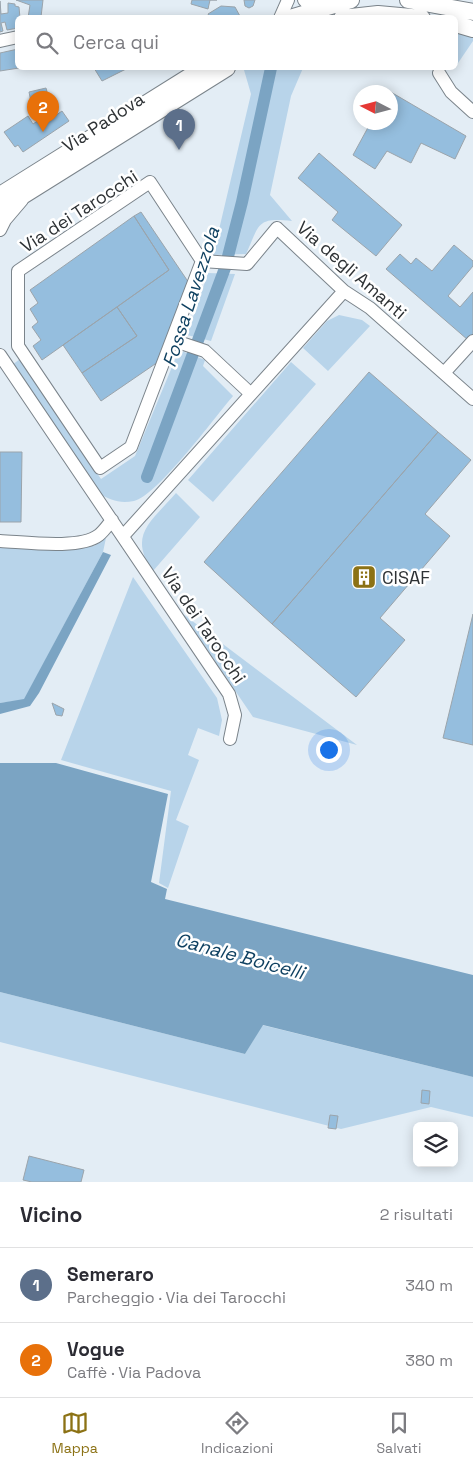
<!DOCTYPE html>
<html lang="it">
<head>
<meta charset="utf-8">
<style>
	body { margin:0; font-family:"Space Grotesk",sans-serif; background:#f2f2f3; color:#2b2b33 }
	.controls { position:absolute; right:15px; bottom:15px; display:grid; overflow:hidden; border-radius:8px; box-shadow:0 2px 12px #0003 }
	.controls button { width:45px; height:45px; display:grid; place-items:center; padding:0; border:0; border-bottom:1px solid #e1e1e2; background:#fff; color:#2b2b33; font:25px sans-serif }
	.compass { position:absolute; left:353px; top:85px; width:45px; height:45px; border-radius:50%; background:#fff; box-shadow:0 2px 12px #0003; rotate:276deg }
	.you { position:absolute; left:328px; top:749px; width:18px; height:18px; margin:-12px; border:4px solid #fff; border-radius:50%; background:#1a73e8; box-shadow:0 0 0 8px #1a73e833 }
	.badge { display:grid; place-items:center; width:32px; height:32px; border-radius:50%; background:#8c7215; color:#fff; font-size:16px; font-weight:700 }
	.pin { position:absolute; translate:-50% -41px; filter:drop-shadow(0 1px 2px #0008) }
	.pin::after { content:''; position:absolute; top:26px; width:18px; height:15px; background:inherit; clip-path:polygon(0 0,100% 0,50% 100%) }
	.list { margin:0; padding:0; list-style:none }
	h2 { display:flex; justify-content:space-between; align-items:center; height:65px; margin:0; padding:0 20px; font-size:21px }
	h2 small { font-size:16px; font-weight:400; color:#7c7c81 }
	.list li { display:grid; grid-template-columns:32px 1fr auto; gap:15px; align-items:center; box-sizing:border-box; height:75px; padding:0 20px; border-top:1px solid #e1e1e2 }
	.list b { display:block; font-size:19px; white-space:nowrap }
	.list p { margin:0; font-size:16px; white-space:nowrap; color:#7c7c81 }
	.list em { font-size:16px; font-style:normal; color:#7c7c81 }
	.icon { flex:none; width:28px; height:28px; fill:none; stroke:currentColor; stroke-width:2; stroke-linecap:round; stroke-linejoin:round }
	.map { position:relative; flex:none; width:473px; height:1182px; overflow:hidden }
	.search { position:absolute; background:#fff; box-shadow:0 2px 12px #0003; left:15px; right:15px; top:15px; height:55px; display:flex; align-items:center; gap:12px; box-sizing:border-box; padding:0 18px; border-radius:8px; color:#7c7c81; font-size:19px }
	.sheet { height:215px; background:#fff }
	nav { display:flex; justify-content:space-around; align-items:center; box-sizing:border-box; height:70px; border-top:1px solid #e1e1e2; background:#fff; font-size:14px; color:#7c7c81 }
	nav a { display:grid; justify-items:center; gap:2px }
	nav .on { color:#8c7215 }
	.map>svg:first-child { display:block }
	.green { fill:#b8d4ea }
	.water { fill:#7ba4c3 }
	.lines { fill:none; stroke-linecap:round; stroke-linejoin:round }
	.canal { stroke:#7ba4c3; stroke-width:12 }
	.building { fill:#95bede; stroke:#9ba4ab }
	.minor-casing { stroke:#7b848b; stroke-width:14 }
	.major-casing { stroke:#7b848b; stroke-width:18 }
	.minor { stroke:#fff; stroke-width:12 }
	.major { stroke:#fff; stroke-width:16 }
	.labels { text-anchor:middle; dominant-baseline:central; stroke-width:5; stroke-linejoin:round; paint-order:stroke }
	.street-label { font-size:18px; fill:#2e3235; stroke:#fff }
	.poi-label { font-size:18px; fill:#2e3235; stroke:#fff; text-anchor:start }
	.water-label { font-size:19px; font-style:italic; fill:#0f4161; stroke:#fff }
</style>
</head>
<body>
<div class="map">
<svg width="473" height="1182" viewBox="0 0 473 1182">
	<rect width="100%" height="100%" fill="#e3edf5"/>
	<path class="green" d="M456,29L473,34V41L456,66Z
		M248,68H303L291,96L270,195L292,221C256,217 260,224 246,254L213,255L251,94L244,70Z
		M208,273L235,274L211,341L187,335Z
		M339,315L362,320L370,326L328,371L303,348L327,321Z
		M179,350L205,360L203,366L233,396C215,417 157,496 134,501C119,504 111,500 98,493L12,365L20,359L101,479L135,456Z
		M291,362L316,384L213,502L188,480Z
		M176,493L200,517L153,571C127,535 152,521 176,493Z
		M106,538L103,552L24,700L0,703V548L83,547L94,546Z
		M133,577L217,698L222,720L219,736L198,728L188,755L199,760L176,820L189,826L168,888L159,883L171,791L61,760Z
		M183,614L357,745L253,717Z
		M0,992L245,1054L262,1025L473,1077V1117L431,1107L341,1129L0,1042Z"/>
	<path class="water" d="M103,552L111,555L39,693L30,706L0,714V703L24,699Z
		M0,763H56L168,794L151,882L167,889L165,899L473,975V1077L263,1025L245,1054L0,992Z"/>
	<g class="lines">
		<path class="canal" d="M147,477L225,268L242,202L271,68"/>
	</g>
	<path class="building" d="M16,0H43L41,17L28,18L30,5Z
		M192,0H217H210L208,9L191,4Z
		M244,0H255L253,6L249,8L245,6Z
		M0,1L1,14L8,13V3L15,4V6L19,7L20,18H18V28L7,30L5,22L1,23L3,31L0,32Z
		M221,6L235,7L241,18H210L208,14Z
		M18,49V68H19L0,71V53Z
		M94,68H128L102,81Z
		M46,88L50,103L32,107L29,92Z
		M389,91L466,136L455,159L421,143L411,163L387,151L375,169L353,155L371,122H390Z
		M62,111L69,121L23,152L18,145L15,147L4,132L28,116L33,124L42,118L45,123Z
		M319,153L402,225L376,256L332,220L338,212L298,178Z
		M141,212L189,283L158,362L101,401L82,373L137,336L117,307L169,270L134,216Z
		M134,216L169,270L42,360L33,346L41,340L32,327L38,322L30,309L38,303L30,290Z
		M454,245L473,261V266L448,296L460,307L473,292V335L468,340L386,269L400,254L411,264L416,258L432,271Z
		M117,307L137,336L82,373L63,345Z
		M369,372L438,432L272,624L204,562Z
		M438,432L471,460L425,514L450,536L380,618L405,640L356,697L272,624Z
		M0,452H22L21,522H0Z
		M473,614V745L443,738Z
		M52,703L64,709L62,716L56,715Z
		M422,1090L430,1091L429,1104L421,1103Z
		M330,1115L338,1116L336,1129L328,1128Z
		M29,1156L84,1170L81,1182H32L23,1180Z"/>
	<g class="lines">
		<defs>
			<path id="minor" d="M304,0L313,10L318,0
				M280,18L288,0
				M0,41L18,37
				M439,73L451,92L473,112
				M150,182L202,261L131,447L100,468L18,346V271Z
				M0,230L5,220L22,200
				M202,261L247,264L277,228L344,291L370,308L473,399
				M172,340L205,351L251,394
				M0,355L229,694L235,715L230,739
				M444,373L473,341
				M123,536L344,291
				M0,541C24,542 80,550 99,535C104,531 108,525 112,520"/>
			<path id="major" d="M408,0L473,12
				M290,18L351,0
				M342,18L378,14L422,18
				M456,24L473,29
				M0,195L203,68
				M0,210L227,68"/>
		</defs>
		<use href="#minor" class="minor-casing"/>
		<use href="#major" class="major-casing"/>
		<use href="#minor" class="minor"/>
		<use href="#major" class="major"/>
	</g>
	<defs>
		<symbol id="building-square" viewBox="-11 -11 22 22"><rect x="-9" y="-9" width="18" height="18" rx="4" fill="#8c7215" stroke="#fff"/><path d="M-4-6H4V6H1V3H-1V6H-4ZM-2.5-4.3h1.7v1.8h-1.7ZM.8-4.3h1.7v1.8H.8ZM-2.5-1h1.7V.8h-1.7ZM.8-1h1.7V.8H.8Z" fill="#fff"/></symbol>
	</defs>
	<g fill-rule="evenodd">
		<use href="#building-square" x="350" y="563" width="28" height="28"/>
	</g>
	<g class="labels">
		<g class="street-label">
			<text transform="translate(103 122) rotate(-33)">Via Padova</text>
			<text transform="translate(79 211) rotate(-33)">Via dei Tarocchi</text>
			<text transform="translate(352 270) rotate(41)">Via degli Amanti</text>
			<text transform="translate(204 625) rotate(56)">Via dei Tarocchi</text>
		</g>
		<g class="poi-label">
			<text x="382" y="577">CISAF</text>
		</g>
		<g class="water-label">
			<text transform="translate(191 297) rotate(-72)">Fossa Lavezzola</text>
			<text transform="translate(240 956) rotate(15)">Canale Boicelli</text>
		</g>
	</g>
</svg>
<div class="controls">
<button><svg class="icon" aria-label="layers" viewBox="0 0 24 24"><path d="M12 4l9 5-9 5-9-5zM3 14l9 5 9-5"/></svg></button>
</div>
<svg class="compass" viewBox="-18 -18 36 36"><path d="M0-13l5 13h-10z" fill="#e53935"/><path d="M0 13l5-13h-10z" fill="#7c7c81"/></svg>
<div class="you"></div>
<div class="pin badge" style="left:179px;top:150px;background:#5c6f8a">1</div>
<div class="pin badge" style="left:43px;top:132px;background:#e8710a">2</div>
<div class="search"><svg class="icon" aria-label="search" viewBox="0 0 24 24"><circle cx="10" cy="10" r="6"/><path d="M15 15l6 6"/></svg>Cerca qui</div>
</div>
<section class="sheet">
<h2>Vicino<small>2 risultati</small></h2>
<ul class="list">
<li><span class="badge" style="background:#5c6f8a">1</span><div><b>Semeraro</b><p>Parcheggio · Via dei Tarocchi</p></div><em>340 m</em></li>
<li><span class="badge" style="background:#e8710a">2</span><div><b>Vogue</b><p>Caffè · Via Padova</p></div><em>380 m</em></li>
</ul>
</section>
<nav>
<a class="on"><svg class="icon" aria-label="map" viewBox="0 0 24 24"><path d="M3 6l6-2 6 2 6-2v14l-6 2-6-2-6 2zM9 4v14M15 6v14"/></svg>Mappa</a>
<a><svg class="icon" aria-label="directions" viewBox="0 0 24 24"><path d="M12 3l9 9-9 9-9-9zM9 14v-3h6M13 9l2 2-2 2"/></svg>Indicazioni</a>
<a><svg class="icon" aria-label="saved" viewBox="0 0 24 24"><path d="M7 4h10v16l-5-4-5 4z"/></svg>Salvati</a>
</nav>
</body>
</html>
